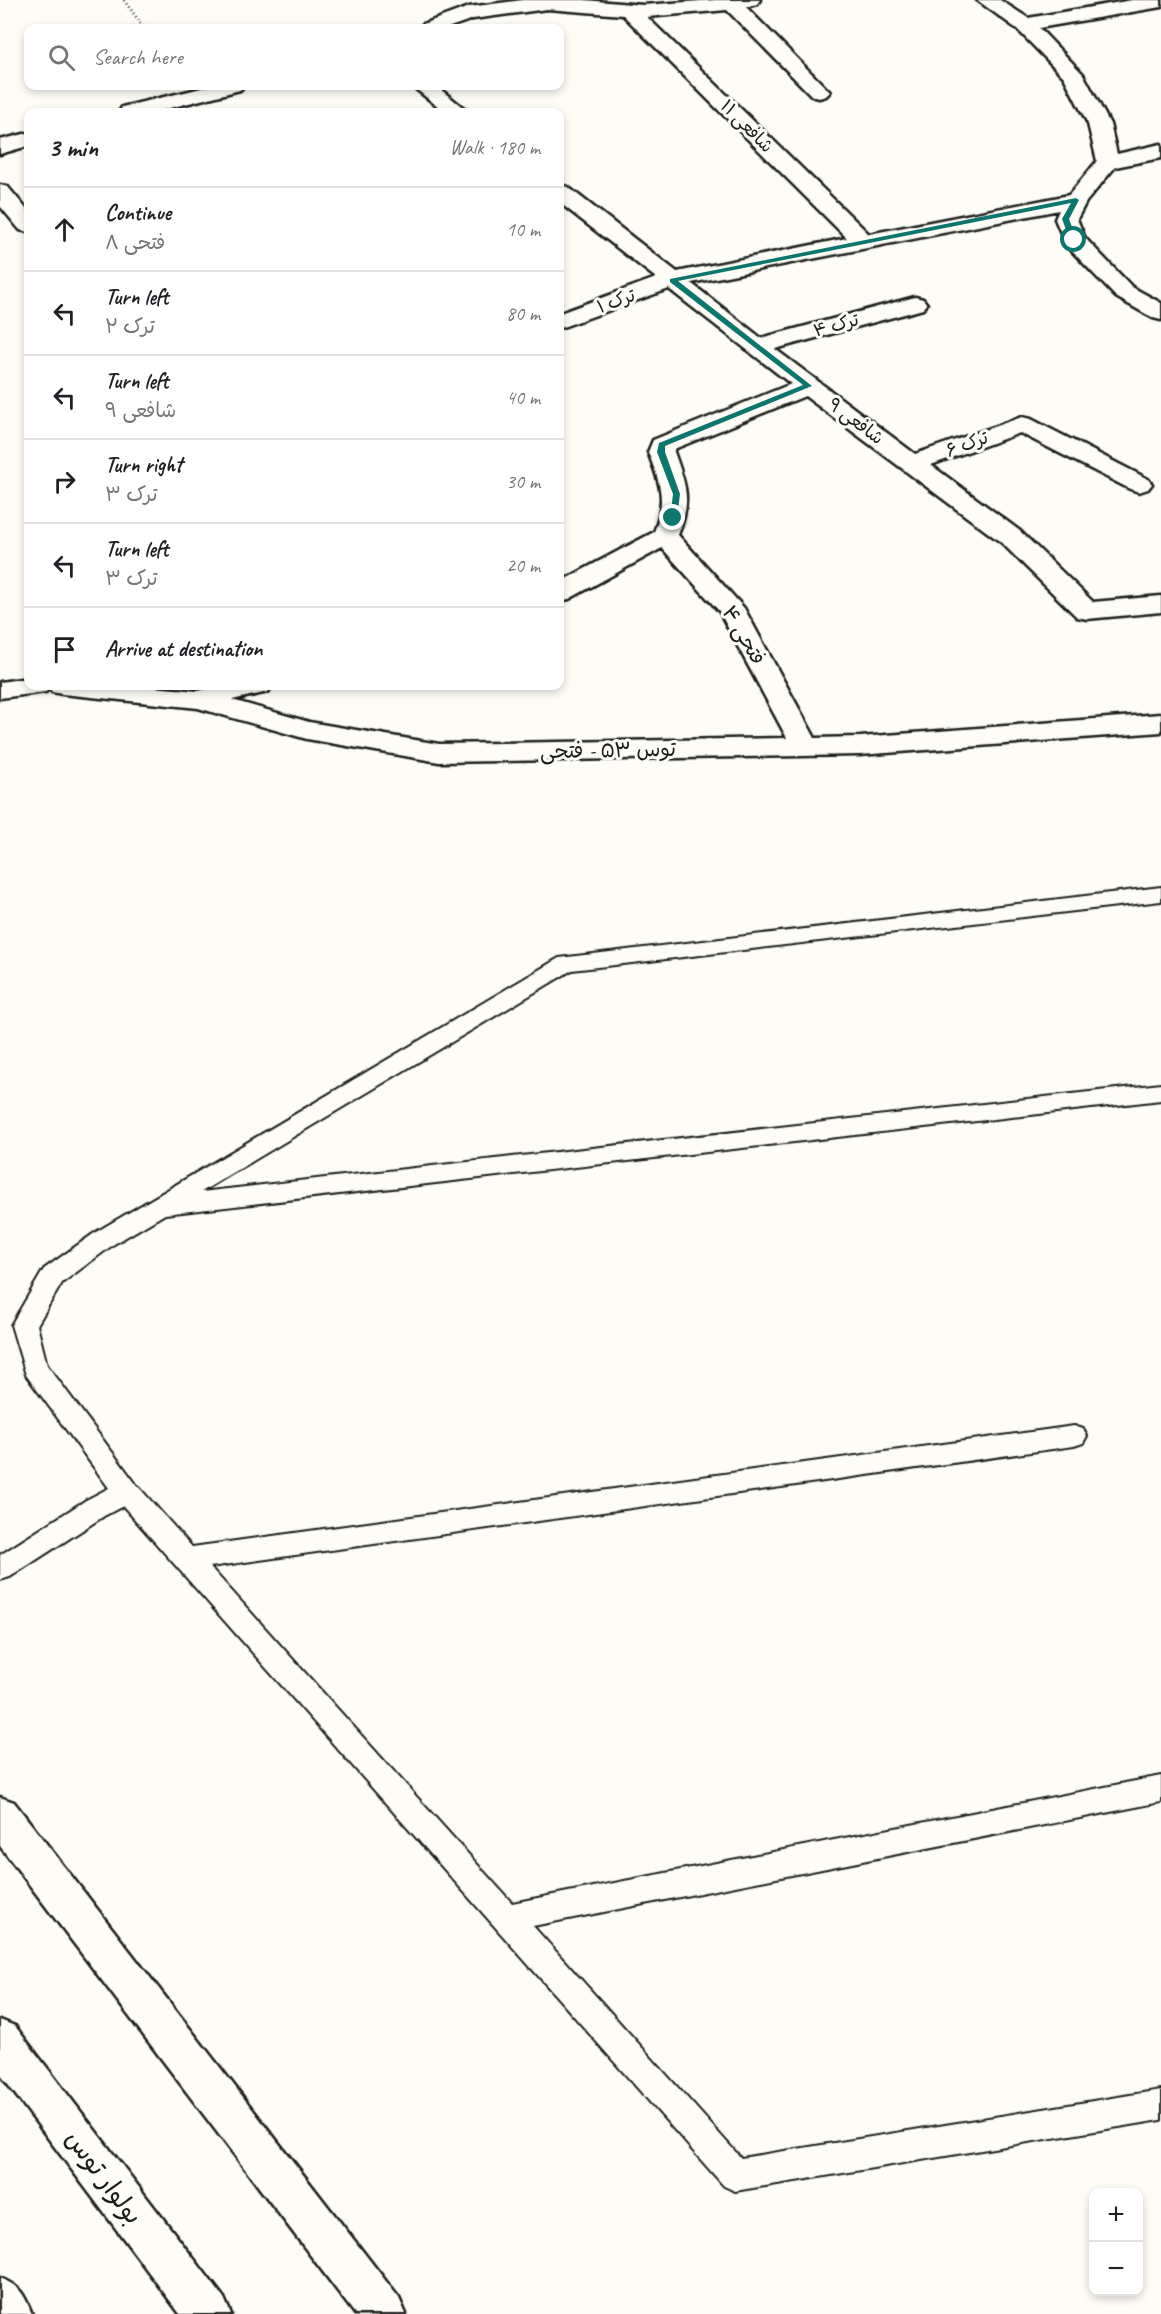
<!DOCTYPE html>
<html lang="en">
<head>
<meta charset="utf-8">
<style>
	body { margin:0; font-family:Caveat,"Playpen Sans Arabic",sans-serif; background:#f6f6f6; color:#202124 }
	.controls { position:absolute; right:18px; bottom:18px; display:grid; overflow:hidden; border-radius:12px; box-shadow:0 3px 9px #0003 }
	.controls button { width:54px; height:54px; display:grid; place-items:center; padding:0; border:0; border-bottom:2px solid #e0e0e0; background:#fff; color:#202124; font:30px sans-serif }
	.stop { position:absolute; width:18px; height:18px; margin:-14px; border:4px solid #0f766e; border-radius:50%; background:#fff }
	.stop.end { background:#0f766e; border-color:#fff; box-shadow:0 2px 6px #0008 }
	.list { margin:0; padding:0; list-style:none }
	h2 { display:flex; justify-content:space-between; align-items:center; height:78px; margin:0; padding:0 24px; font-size:26px }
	h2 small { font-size:20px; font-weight:400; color:#757577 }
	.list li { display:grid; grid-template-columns:39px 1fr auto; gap:18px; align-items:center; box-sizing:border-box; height:84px; padding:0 24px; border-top:2px solid #e0e0e0 }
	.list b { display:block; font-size:22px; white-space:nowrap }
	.list p { margin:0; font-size:20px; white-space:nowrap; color:#757577 }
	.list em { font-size:20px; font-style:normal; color:#757577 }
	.icon { flex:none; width:33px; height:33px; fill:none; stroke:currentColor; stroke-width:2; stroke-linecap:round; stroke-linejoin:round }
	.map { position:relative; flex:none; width:1161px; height:2314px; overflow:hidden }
	.search { position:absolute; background:#fff; box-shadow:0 3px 9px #0003; left:24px; top:24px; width:540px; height:66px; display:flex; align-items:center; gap:15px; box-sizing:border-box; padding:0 21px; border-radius:12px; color:#757577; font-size:22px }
	.panel { position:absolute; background:#fff; box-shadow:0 3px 9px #0003; left:24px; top:108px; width:540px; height:582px; border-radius:12px }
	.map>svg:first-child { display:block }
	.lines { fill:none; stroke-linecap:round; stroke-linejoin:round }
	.service-casing { stroke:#1c1c1c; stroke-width:4 }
	.minor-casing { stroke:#1c1c1c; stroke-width:5 }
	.primary-casing { stroke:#1c1c1c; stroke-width:5 }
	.path { stroke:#1c1c1c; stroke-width:3; stroke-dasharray:1 3; stroke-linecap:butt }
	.service { fill:#fdfcf7; fill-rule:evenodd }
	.minor { fill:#fdfcf7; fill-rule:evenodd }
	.primary { fill:#fdfcf7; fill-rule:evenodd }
	.route { fill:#0f766e }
	.labels { text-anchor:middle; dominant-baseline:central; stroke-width:6; stroke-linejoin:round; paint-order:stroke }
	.far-street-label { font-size:18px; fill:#1c1c1c; stroke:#fdfcf7 }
	.street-label { font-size:21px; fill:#1c1c1c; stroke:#fdfcf7 }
	.near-street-label { font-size:26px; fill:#1c1c1c; stroke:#fdfcf7 }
</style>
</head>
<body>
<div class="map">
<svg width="1161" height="2314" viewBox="0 0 1161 2314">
	<rect width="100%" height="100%" fill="#fdfcf7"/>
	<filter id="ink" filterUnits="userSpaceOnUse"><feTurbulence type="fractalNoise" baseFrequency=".0167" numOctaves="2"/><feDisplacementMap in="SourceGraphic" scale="12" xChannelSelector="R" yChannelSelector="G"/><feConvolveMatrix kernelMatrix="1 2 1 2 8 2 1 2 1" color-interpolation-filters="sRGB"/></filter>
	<g filter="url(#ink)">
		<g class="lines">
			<defs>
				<path id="service" d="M1161,887V901L572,970L201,1192L1161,1084V1100L165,1214L114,1244L62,1283L37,1325L47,1365L136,1484L192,1547L1074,1426L1083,1429L1087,1436L1083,1443L1074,1446L210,1567L512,1903L1161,1776V1802L533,1926L741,2158L1161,2090V2120L735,2191L724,2186L123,1506L104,1516L10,1577L0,1580V1555L86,1500L109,1488L26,1375L11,1325L44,1269L96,1232L559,958Z"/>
				<path id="minor" d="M523,0H584L643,5L715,0H760L757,4L746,7L826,88L830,92L826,96L819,98L812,96L727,10L647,17L869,234L1069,195L1097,161L1088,124L1064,77L1017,29L977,0H1000L1028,18L1132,0H1161V7L1039,28L1083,74L1110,124L1117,154L1161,144V158L1115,167L1086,202L1077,219L1085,238L1132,287L1161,303V320L1153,318L1116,297L1066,245L1055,219L1059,210L691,283L761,338L915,297L923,299L927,304L923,309L775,349L915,454L1022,417L1031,419L1148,479L1152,484L1148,489L1139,492L1130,489L1020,433L931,465L1020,531L1093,602L1161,596V612L1087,619L1077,617L1002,543L805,396L674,449V452C686,485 692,500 678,535L744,608L815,738L860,737L1161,714V732L860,755L439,762L307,739L198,708L62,694L52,692L49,687L46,692L0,698V682L28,678V686H140L198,691L223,686H272L268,692L232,700L309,722L439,744L787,738L719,611L662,548L569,599L560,601V582L654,532C667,499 660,483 648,452L653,440L791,384L669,289L560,328V313L656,278L560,203V185L568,187L677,272L847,238L623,15L547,9L473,19L447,28H420L423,24L469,7Z
					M210,86H244L240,90L154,112H119L122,107Z
					M412,86H436L469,112H445Z
					M28,133V146L0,154V140Z
					M0,185L8,187L28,211V232L20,230L0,206Z
					M0,1797L14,1802L399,2298L406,2314H355L0,1846Z"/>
				<path id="primary" d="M0,2020L15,2026L224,2298L231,2314H180L0,2074Z
					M0,2278C21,2287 24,2294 32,2314H0Z"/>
			</defs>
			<use href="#service" class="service-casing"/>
			<use href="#minor" class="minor-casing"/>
			<use href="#primary" class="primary-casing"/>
			<path class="path" d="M124,0L144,28"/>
			<use href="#service" class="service"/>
			<use href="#minor" class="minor"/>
			<use href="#primary" class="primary"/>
		</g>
	</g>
	<path class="route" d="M1076,198L1079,200L1069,219L1077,240L1074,242L1070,240L1062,219L1071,203L678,281L812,386L665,446V452L680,494L677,518L670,520L673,494L657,452L659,443L803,385L670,282V279Z"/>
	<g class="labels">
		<g class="far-street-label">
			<text transform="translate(747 126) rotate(45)">شافعی ۱۱</text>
			<text transform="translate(616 301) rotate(-20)">ترک ۱</text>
			<text transform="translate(836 325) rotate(-15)">ترک ۴</text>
			<text transform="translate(856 421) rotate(37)">شافعی ۹</text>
			<text transform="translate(967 444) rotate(-20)">ترک ۶</text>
		</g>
		<g class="street-label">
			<text transform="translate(744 635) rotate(59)">فتحی ۴</text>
			<text transform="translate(608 750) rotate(-1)">توس ۵۳ - فتحی</text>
		</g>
		<g class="near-street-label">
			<text transform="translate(104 2177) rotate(53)">بولوار توس</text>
		</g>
	</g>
</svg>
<div class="controls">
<button>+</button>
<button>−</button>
</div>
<div class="stop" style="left:1074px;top:240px"></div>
<div class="stop end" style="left:673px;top:518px"></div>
<div class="search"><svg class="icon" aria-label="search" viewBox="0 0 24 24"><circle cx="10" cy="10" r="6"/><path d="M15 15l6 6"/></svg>Search here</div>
<section class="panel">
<h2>3 min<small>Walk · 180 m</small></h2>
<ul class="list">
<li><svg class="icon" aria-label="ahead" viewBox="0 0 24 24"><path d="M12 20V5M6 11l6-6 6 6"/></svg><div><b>Continue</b><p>فتحی ۸</p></div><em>10 m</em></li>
<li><svg class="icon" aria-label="left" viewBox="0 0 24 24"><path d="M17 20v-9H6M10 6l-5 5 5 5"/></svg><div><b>Turn left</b><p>ترک ۲</p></div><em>80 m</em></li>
<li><svg class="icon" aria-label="left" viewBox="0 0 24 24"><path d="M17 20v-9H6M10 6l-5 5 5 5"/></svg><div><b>Turn left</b><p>شافعی ۹</p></div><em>40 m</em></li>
<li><svg class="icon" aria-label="right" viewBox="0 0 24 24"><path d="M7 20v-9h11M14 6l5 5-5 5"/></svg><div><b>Turn right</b><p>ترک ۳</p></div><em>30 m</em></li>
<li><svg class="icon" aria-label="left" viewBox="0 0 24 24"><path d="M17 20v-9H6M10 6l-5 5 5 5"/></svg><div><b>Turn left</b><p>ترک ۳</p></div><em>20 m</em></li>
<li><svg class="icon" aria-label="arrive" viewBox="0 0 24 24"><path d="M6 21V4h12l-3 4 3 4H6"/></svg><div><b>Arrive at destination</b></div></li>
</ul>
</section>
</div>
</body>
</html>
